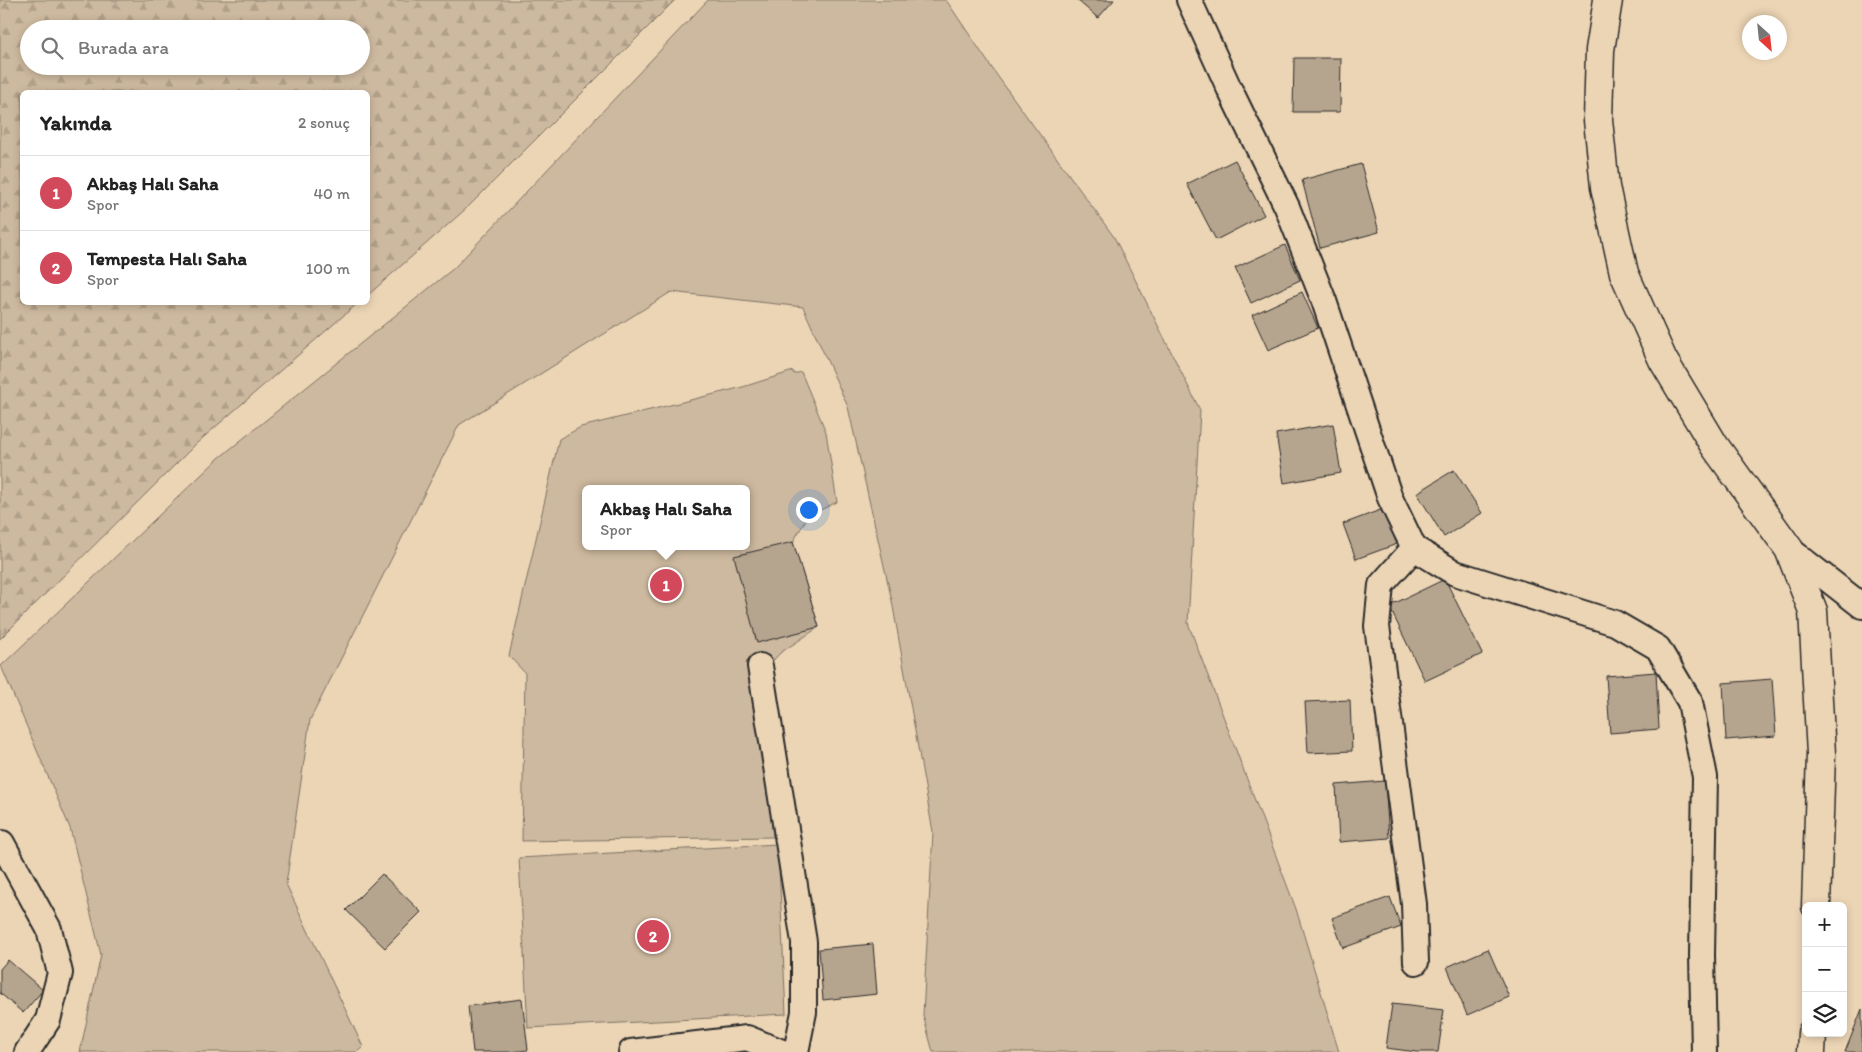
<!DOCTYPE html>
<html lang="tr">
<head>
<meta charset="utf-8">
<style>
	body { margin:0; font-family:Itim,sans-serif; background:#f2f2f2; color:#222 }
	.controls { position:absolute; right:15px; bottom:15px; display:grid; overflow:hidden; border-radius:8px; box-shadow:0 2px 8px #0003 }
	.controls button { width:45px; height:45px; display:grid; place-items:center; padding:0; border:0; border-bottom:1px solid #e0e0e0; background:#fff; color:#222; font:25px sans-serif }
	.compass { position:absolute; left:1742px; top:15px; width:45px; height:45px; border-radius:50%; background:#fff; box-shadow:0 2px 8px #0003; rotate:153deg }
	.you { position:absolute; left:808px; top:509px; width:18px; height:18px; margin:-12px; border:4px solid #fff; border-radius:50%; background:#1a73e8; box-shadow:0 0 0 8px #1a73e833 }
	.badge { display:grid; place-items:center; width:32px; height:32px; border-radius:50%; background:#d1495b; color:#fff; font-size:16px; font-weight:700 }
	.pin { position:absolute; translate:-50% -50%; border:2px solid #fff; box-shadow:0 1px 5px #0006 }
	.popup { position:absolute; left:582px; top:485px; width:168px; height:65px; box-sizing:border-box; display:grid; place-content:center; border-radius:8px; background:#fff; filter:drop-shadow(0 1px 4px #0005); font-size:16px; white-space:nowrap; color:#767676 }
	.popup b { font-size:19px; color:#222 }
	.popup::after { content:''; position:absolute; left:50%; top:100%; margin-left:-10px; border:10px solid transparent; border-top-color:#fff }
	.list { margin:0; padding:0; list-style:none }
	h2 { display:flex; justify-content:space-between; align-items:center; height:65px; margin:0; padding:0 20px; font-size:21px }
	h2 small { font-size:16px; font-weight:400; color:#767676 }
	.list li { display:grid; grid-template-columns:32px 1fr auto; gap:15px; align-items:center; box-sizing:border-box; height:75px; padding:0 20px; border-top:1px solid #e0e0e0 }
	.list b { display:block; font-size:19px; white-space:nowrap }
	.list p { margin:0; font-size:16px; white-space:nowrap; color:#767676 }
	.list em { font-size:16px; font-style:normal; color:#767676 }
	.icon { flex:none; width:28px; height:28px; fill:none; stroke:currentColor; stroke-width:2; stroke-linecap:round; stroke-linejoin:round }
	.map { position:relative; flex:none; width:1862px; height:1052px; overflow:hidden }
	.search { position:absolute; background:#fff; box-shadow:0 2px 8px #0003; left:20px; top:20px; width:350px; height:55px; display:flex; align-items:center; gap:12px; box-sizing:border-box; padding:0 18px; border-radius:28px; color:#767676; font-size:19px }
	.panel { position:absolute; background:#fff; box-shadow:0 2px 8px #0003; left:20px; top:90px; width:350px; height:215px; border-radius:8px }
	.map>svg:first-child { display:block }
	.grass { fill:#cdb99f; stroke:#7c7265; fill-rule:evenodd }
	.forest { fill:url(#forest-firs); stroke:#7c7265; fill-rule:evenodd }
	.building { fill:#b6a58e; stroke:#2b2b2b }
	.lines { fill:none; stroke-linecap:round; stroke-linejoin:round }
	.street-casing { stroke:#2b2b2b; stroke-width:28 }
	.secondary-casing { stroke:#2b2b2b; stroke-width:31 }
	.street { stroke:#ecd5b5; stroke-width:24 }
	.secondary { stroke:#ecd5b5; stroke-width:28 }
</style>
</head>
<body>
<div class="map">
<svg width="1862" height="1052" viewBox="0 0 1862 1052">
	<defs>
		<pattern id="forest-firs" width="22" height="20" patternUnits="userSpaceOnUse" patternTransform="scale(1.25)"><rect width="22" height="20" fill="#cdb99f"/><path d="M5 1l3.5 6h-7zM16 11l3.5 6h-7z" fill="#b09f89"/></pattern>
	</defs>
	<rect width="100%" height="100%" fill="#ecd5b5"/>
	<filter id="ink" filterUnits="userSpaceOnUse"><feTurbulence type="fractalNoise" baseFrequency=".02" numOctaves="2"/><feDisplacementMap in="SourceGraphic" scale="10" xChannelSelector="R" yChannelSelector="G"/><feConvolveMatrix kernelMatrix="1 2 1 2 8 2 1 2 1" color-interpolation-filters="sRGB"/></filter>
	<g filter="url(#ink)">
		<path class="grass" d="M708,0H946L996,74L1114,237L1200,410L1188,623L1296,909L1339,1052H933L923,1015L933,832L892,601L848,407L803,307L671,292L459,425L310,720L286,884L363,1047L357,1052H80L101,955L70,828L1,666L219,458L454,268Z
			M793,371L794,374L801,372L826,432L837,502L808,516L793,542L819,627L780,653L756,679L773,837L522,841L525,673L509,656L559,439L581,427L743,387ZM586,489H746V546H586Z
			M778,844L786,1014L528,1028L519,858Z"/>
		<path class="forest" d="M0,0H675L468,207L368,295V92H22V302L358,303L197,443L0,639ZM29,29H361V66H29Z"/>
		<path class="building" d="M1077,0H1114L1098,18Z
			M1294,58H1341L1340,112H1293Z
			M1235,160L1264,215L1216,240L1187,184Z
			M1361,164L1379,232L1320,248L1302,180Z
			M1285,245L1300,280L1251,303L1235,268Z
			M1302,292L1318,328L1268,350L1252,315Z
			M1333,424L1341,473L1284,483L1276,434Z
			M1454,470L1482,513L1444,537L1417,493Z
			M1383,509L1397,544L1356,559L1343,524Z
			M793,542L819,627L757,643L734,556Z
			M1445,579L1482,654L1425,681L1389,606Z
			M1656,672L1659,729L1610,733L1606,676Z
			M1772,679L1776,736L1726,740L1723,683Z
			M1350,700L1352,751L1308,753L1305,702Z
			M1385,781L1389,838L1339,842L1336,785Z
			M382,874L421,912L385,948L346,910Z
			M1390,897L1401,927L1343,948L1332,918Z
			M873,944L877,994L823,1000L819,949Z
			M1488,949L1509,997L1467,1015L1447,967Z
			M8,960L43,990L23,1013L0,993V969Z
			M522,999L528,1050L511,1052H473L468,1006Z
			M1392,1004L1444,1010L1438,1052H1417L1386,1048Z
			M1862,1009V1052H1845Z"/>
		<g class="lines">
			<defs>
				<path id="street" d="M1189,0L1229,88L1287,207L1324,301L1390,498L1414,548L1455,573L1615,623L1658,648L1690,702L1705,777L1702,955L1704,1052
					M1414,548L1381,585L1377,626L1414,904L1416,962
					M1789,549L1862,606
					M760,666L804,942V1012L796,1052
					M2,843L49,929L60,973L48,1020L27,1052
					M631,1052L747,1038L782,1052"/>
				<path id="secondary" d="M1608,0L1600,50L1598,120L1605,187L1624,273L1663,360L1714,445L1789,549L1813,611L1821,754L1816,906
					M1811,1052L1812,1033"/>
			</defs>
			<use href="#street" class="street-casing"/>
			<use href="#secondary" class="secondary-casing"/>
			<use href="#street" class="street"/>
			<use href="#secondary" class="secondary"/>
		</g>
	</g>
</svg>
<div class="controls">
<button>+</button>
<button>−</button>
<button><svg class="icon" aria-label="layers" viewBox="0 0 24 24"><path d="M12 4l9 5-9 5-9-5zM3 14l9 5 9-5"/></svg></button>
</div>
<svg class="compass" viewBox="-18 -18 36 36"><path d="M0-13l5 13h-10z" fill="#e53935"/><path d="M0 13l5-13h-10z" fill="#767676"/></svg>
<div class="you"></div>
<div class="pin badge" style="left:666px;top:585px">1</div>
<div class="popup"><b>Akbaş Halı Saha</b>Spor</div>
<div class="pin badge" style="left:653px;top:936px">2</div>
<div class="search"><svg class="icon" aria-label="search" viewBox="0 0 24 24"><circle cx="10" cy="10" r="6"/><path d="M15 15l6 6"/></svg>Burada ara</div>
<section class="panel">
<h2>Yakında<small>2 sonuç</small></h2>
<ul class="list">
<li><span class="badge">1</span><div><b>Akbaş Halı Saha</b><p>Spor</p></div><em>40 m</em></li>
<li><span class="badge">2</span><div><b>Tempesta Halı Saha</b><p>Spor</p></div><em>100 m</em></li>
</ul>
</section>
</div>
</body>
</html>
